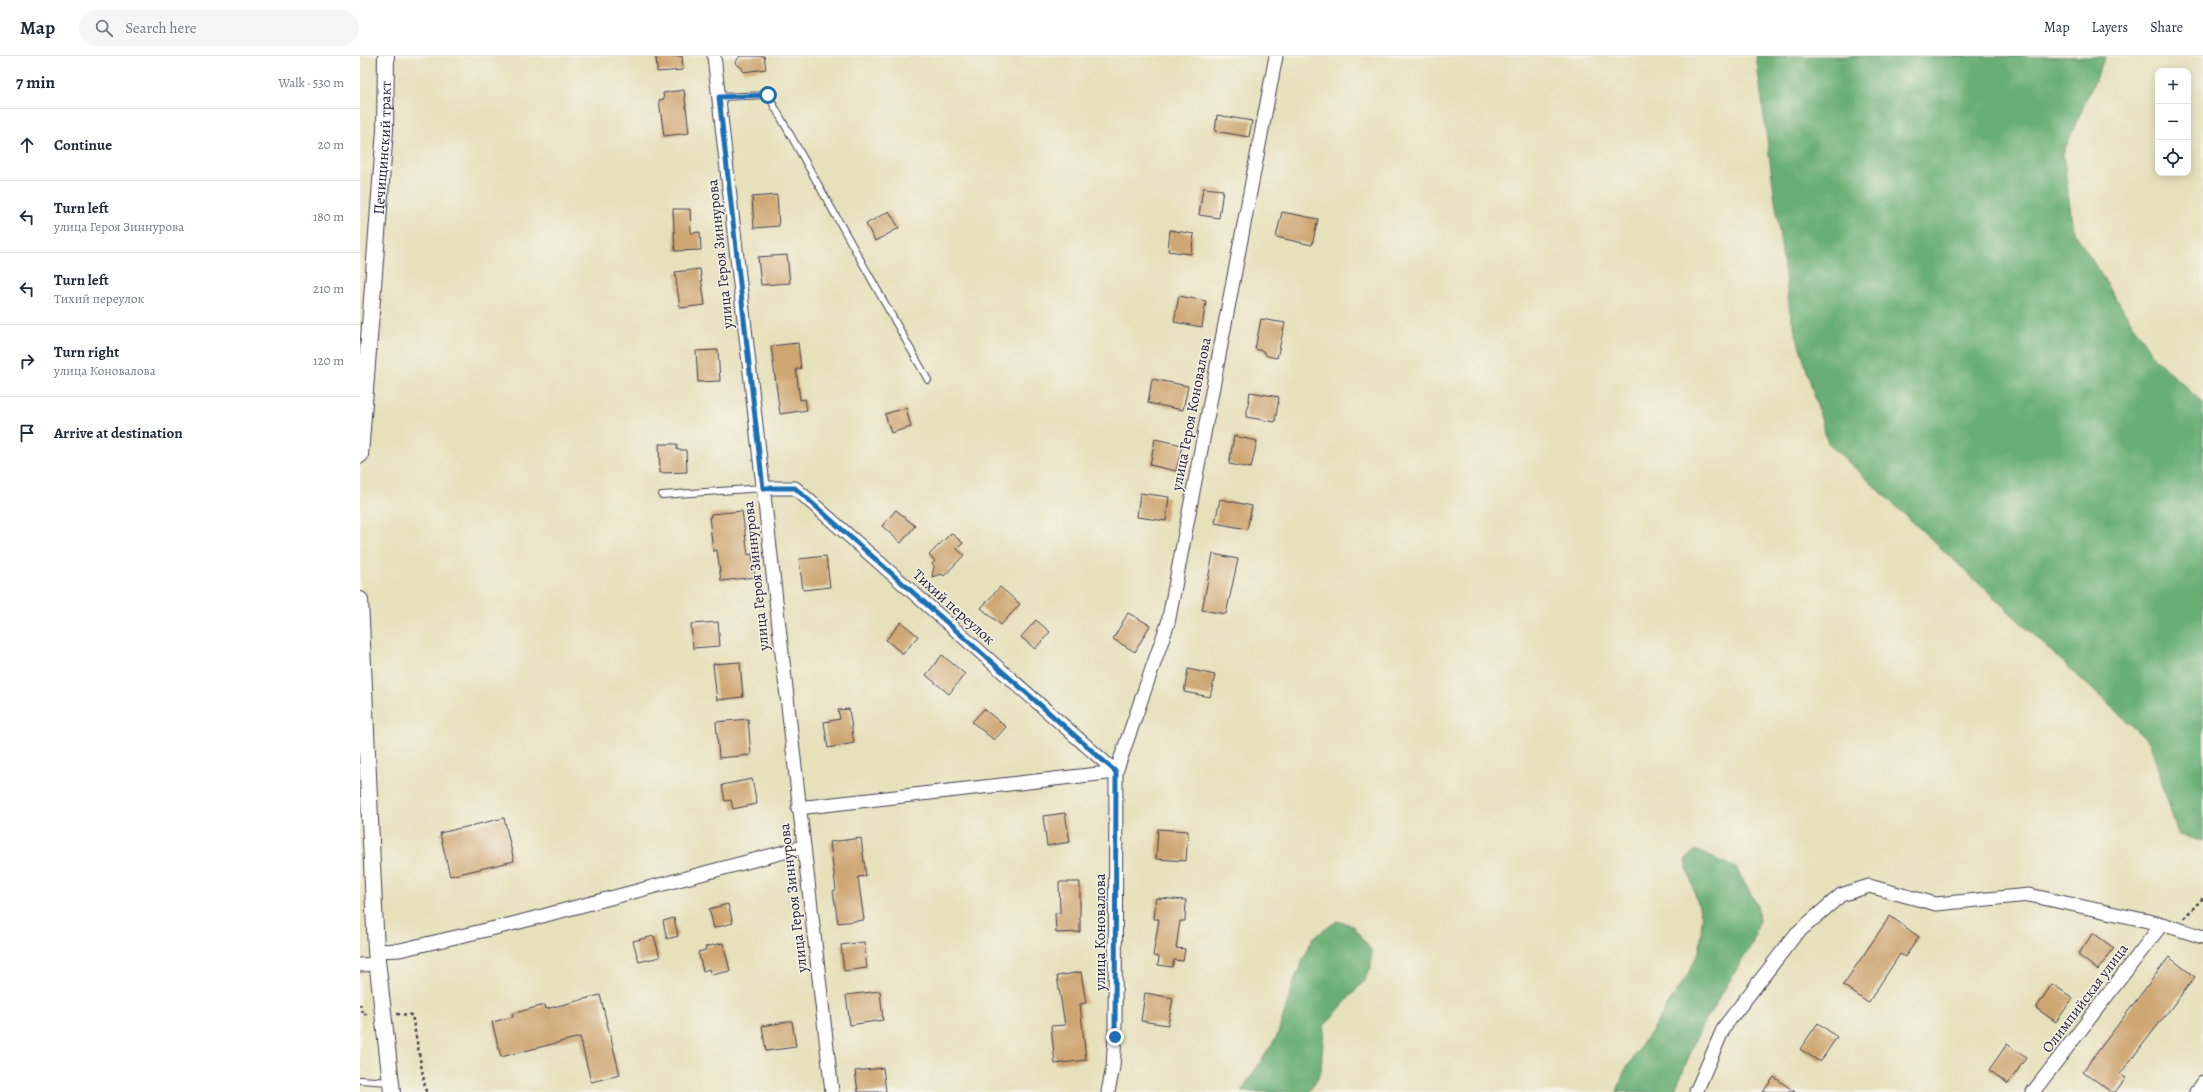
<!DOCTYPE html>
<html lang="en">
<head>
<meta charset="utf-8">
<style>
	body { margin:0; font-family:Alegreya,serif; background:#f6f6f7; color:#1f2937 }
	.controls { position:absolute; right:12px; top:12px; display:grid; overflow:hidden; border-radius:8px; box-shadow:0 2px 10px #0003 }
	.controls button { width:36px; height:36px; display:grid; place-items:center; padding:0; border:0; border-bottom:1px solid #e0e1e3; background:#fff; color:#1f2937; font:20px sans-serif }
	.stop { position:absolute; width:12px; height:12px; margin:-9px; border:3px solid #1f6fb2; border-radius:50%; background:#fff }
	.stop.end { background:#1f6fb2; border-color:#fff; box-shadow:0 1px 4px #0008 }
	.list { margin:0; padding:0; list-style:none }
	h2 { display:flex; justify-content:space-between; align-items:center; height:52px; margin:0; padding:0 16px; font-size:17px }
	h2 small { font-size:13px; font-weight:400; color:#747a83 }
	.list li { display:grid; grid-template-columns:26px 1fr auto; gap:12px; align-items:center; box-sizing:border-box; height:72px; padding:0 16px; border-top:1px solid #e0e1e3 }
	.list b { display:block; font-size:15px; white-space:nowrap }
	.list p { margin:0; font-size:13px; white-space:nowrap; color:#747a83 }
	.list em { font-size:13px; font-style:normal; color:#747a83 }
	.icon { flex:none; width:22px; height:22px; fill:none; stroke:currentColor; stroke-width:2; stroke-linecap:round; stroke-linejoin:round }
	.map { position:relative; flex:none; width:1843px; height:1036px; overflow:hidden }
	header { display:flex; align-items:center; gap:24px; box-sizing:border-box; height:56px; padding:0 20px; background:#fff; border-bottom:1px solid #e0e1e3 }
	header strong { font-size:19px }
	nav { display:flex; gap:22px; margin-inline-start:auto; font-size:14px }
	.search { width:280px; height:36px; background:#f6f6f7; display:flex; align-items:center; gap:10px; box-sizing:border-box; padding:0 14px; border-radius:22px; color:#747a83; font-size:15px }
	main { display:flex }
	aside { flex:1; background:#fff }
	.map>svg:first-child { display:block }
	.forest { fill:#69af74; stroke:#466858 }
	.building { fill:#cea672 }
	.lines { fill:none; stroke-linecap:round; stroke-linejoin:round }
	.service-casing { stroke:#3f3e4e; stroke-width:8 }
	.minor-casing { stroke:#3f3e4e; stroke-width:15 }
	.tertiary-casing { stroke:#3f3e4e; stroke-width:18 }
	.path { stroke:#3f3e4e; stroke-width:2.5; stroke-dasharray:3 3; stroke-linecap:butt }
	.service { stroke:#fff; stroke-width:6 }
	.minor { stroke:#fff; stroke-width:13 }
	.tertiary { stroke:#fff; stroke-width:16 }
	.route { stroke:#1f6fb2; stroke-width:5 }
	.labels { text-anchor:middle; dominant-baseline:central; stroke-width:3; stroke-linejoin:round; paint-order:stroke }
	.street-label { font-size:15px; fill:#22223b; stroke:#f7f3e8 }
</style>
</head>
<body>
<header>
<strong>Map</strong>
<div class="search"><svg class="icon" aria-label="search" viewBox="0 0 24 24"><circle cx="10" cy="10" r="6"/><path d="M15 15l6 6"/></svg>Search here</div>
<nav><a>Map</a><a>Layers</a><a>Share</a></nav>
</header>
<main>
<aside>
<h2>7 min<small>Walk · 530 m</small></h2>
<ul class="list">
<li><svg class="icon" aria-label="ahead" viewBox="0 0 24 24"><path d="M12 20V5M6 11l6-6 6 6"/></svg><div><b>Continue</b></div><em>20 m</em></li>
<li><svg class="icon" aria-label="left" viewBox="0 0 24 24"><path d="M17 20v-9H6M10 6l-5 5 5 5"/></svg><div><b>Turn left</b><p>улица Героя Зиннурова</p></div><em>180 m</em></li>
<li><svg class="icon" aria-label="left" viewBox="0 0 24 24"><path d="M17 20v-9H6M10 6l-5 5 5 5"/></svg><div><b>Turn left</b><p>Тихий переулок</p></div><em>210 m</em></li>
<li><svg class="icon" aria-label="right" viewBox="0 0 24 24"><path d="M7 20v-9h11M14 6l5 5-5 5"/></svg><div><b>Turn right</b><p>улица Коновалова</p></div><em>120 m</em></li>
<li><svg class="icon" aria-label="arrive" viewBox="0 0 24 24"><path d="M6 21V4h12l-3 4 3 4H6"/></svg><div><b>Arrive at destination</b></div></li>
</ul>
</aside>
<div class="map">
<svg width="1843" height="1036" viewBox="0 0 1843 1036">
	<rect width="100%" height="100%" fill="#f7f3e8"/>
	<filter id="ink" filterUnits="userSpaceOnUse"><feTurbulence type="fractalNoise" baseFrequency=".025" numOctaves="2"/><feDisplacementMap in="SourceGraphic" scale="8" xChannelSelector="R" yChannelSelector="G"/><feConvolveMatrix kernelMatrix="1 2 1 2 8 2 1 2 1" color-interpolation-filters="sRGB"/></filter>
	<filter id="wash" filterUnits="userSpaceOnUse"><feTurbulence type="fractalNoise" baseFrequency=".012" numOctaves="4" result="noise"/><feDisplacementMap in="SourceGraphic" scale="16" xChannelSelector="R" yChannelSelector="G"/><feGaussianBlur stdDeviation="0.9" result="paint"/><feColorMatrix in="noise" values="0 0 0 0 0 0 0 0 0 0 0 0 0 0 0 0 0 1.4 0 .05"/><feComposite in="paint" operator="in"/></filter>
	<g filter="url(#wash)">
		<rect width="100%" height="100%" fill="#e6e0bb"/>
		<path class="forest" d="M1396,0L1745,1L1703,97L1713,174L1793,301L1843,347V785L1818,779L1790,687L1468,387L1430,257Z
			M1335,794L1376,812L1397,849L1399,865L1392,888L1341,972L1314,1036H1257L1264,1016L1327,920L1340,893L1342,862L1325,804Z
			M977,865L992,869L1011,894V911L1004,925L964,970L961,1016L949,1036H881L917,980L935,922L953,882Z"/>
		<g id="blocks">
			<path class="building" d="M296,0H322L323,14L297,16Z
				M380,0H404L406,13L383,16L382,12L375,7Z
				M324,34L329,77L304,80L299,44L304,43L303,37Z
				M857,59L892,65L889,81L855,75Z
				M843,132L863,134L859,162L839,159Z
				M417,139L419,170L394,172L392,141Z
				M313,153H330L331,177L340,176L341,194L315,195Z
				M529,155L539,172L515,185L506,168Z
				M922,156L958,163L952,189L916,181Z
				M810,174L834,178L831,198L808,195Z
				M427,199L430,227L401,229L398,201Z
				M340,213L345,249L320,252L315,216Z
				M819,240L846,245L842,271L814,266Z
				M901,263L925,267L917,302L907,300L903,295L895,293Z
				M438,287L441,313H436L440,344L445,343L447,354L420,358L411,290Z
				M358,294L360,325L338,326L336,295Z
				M792,323L828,330L823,354L788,347Z
				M890,336L919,341L915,366L886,361Z
				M546,352L551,371L531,377L525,358Z
				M874,380L897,385L891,412L869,408Z
				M795,383L822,389L816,415L790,409Z
				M299,388H317V394H326L327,416L300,417Z
				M780,437L809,441L806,465L777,461Z
				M860,443L892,450L887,473L855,467Z
				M536,454L555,470L541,487L522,470Z
				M382,455L388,499L392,498L395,521L361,525L357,494L353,495L349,461H351V458Z
				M591,477L603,487L597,493L604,499L584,520L582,518L572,521L574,510L572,508L575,505L569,499Z
				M853,498L878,503L866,558L842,554Z
				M466,500L470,531L443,534L439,503Z
				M640,531L660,548L641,569L621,552Z
				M768,557L790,569L775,596L753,583Z
				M676,564L690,576L675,593L661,581Z
				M358,566L360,590L333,592L331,568Z
				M541,566L558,580L543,598L526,584Z
				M582,599L605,618L589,638L566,619Z
				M380,606L383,641L357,644L353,608Z
				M828,613L855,619L850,641L824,636Z
				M489,653L494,687L468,692L464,666L480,663L478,654Z
				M624,653L646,671L634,684L612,666Z
				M388,663L391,699L359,702L356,666Z
				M392,723L397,748L373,753L371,744L365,745L362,729Z
				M705,757L710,786L687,790L683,760Z
				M144,762L154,805L90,820L80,777Z
				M798,773L828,775L826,805L796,803Z
				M501,782L506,820L498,821L504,864L478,867L473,835L476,834L470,786Z
				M699,826H720V876L696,877L695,857H700Z
				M796,842L826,844L825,865H820L816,892L825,893L823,905L814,904L812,911L798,909L799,901L793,900L799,863H794Z
				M368,848L373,867L354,872L349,853Z
				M1530,860L1559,881L1545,901L1540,898L1508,947L1483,929Z
				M314,862L318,880L307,883L303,865Z
				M1733,877L1754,892L1738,914L1718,899Z
				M294,880L300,901L279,906L273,885Z
				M504,886L507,912L484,915L481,889Z
				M363,887L370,915L351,919L349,913L343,915L338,896L346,894L345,891Z
				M1809,901L1835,921L1760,1018L1766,1022L1755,1036H1751L1723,1015Z
				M721,916L726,947L720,948L726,1004L695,1008L691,970L705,969L697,920Z
				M1692,928L1713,942L1696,966L1676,952Z
				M520,935L523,964L490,969L486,939Z
				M785,937L813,942L808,969L781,965Z
				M240,939L260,1019L231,1026L220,981L141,1001L132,966L153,961L152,958L173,952L185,949L186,953Z
				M432,965L436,991L406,995L402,970Z
				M1458,967L1477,981L1460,1006L1440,993Z
				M1647,988L1666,1002L1648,1028L1629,1014Z
				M523,1012L526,1036H498L495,1015Z
				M1414,1021L1435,1036H1403Z"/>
		</g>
	</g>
	<g filter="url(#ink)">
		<use href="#blocks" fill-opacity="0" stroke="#3f3e4e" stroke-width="1"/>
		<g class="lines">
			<defs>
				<path id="service" d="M359,41L408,39L568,324
					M302,439L403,432
					M0,1024L30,1026"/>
				<path id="minor" d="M354,0L472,1036
					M403,432H435L756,716
					M438,752L756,716
					M16,895L40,894L152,868L443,791
					M0,909L17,908
					M748,1036L753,1011L755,981L756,716L808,567L916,0
					M1336,1036L1364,971L1436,878L1481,839L1509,830L1576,848L1669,839L1802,868L1843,881
					M1673,1036L1802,868
					M1836,1036L1843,1026"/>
				<g id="tertiary">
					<path id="s1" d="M0,399L25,74L26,0"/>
					<path d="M0,544L16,895L32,1036"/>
				</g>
			</defs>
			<use href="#service" class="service-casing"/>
			<use href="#minor" class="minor-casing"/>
			<use href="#tertiary" class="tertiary-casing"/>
			<path class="path" d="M1824,862L1843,842
				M0,948L2,958H8
				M37,958L52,959L66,1036"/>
			<use href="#service" class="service"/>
			<use href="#minor" class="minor"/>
			<use href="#tertiary" class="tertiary"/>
		</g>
	</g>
	<g class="lines" filter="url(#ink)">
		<path class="route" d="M408,39L359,41L403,432H435L756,716L755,981"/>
	</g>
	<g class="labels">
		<g class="street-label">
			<text stroke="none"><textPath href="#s1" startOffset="308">Печищинский тракт</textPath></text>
			<text transform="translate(360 198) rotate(-96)">улица Героя Зиннурова</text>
			<text transform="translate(831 358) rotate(-79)">улица Героя Коновалова</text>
			<text transform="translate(396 520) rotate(-96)">улица Героя Зиннурова</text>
			<text transform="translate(594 551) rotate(42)">Тихий переулок</text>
			<text transform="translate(433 842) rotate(-97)">улица Героя Зиннурова</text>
			<text transform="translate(740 876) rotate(-90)">улица Коновалова</text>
			<text transform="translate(1725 942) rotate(-53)">Олимпийская улица</text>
		</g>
	</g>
</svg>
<div class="controls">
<button>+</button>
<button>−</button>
<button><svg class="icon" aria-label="locate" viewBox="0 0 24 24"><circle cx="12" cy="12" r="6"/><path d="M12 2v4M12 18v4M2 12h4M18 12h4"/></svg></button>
</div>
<div class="stop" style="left:408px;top:39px"></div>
<div class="stop end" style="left:755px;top:981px"></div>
</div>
</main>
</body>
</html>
